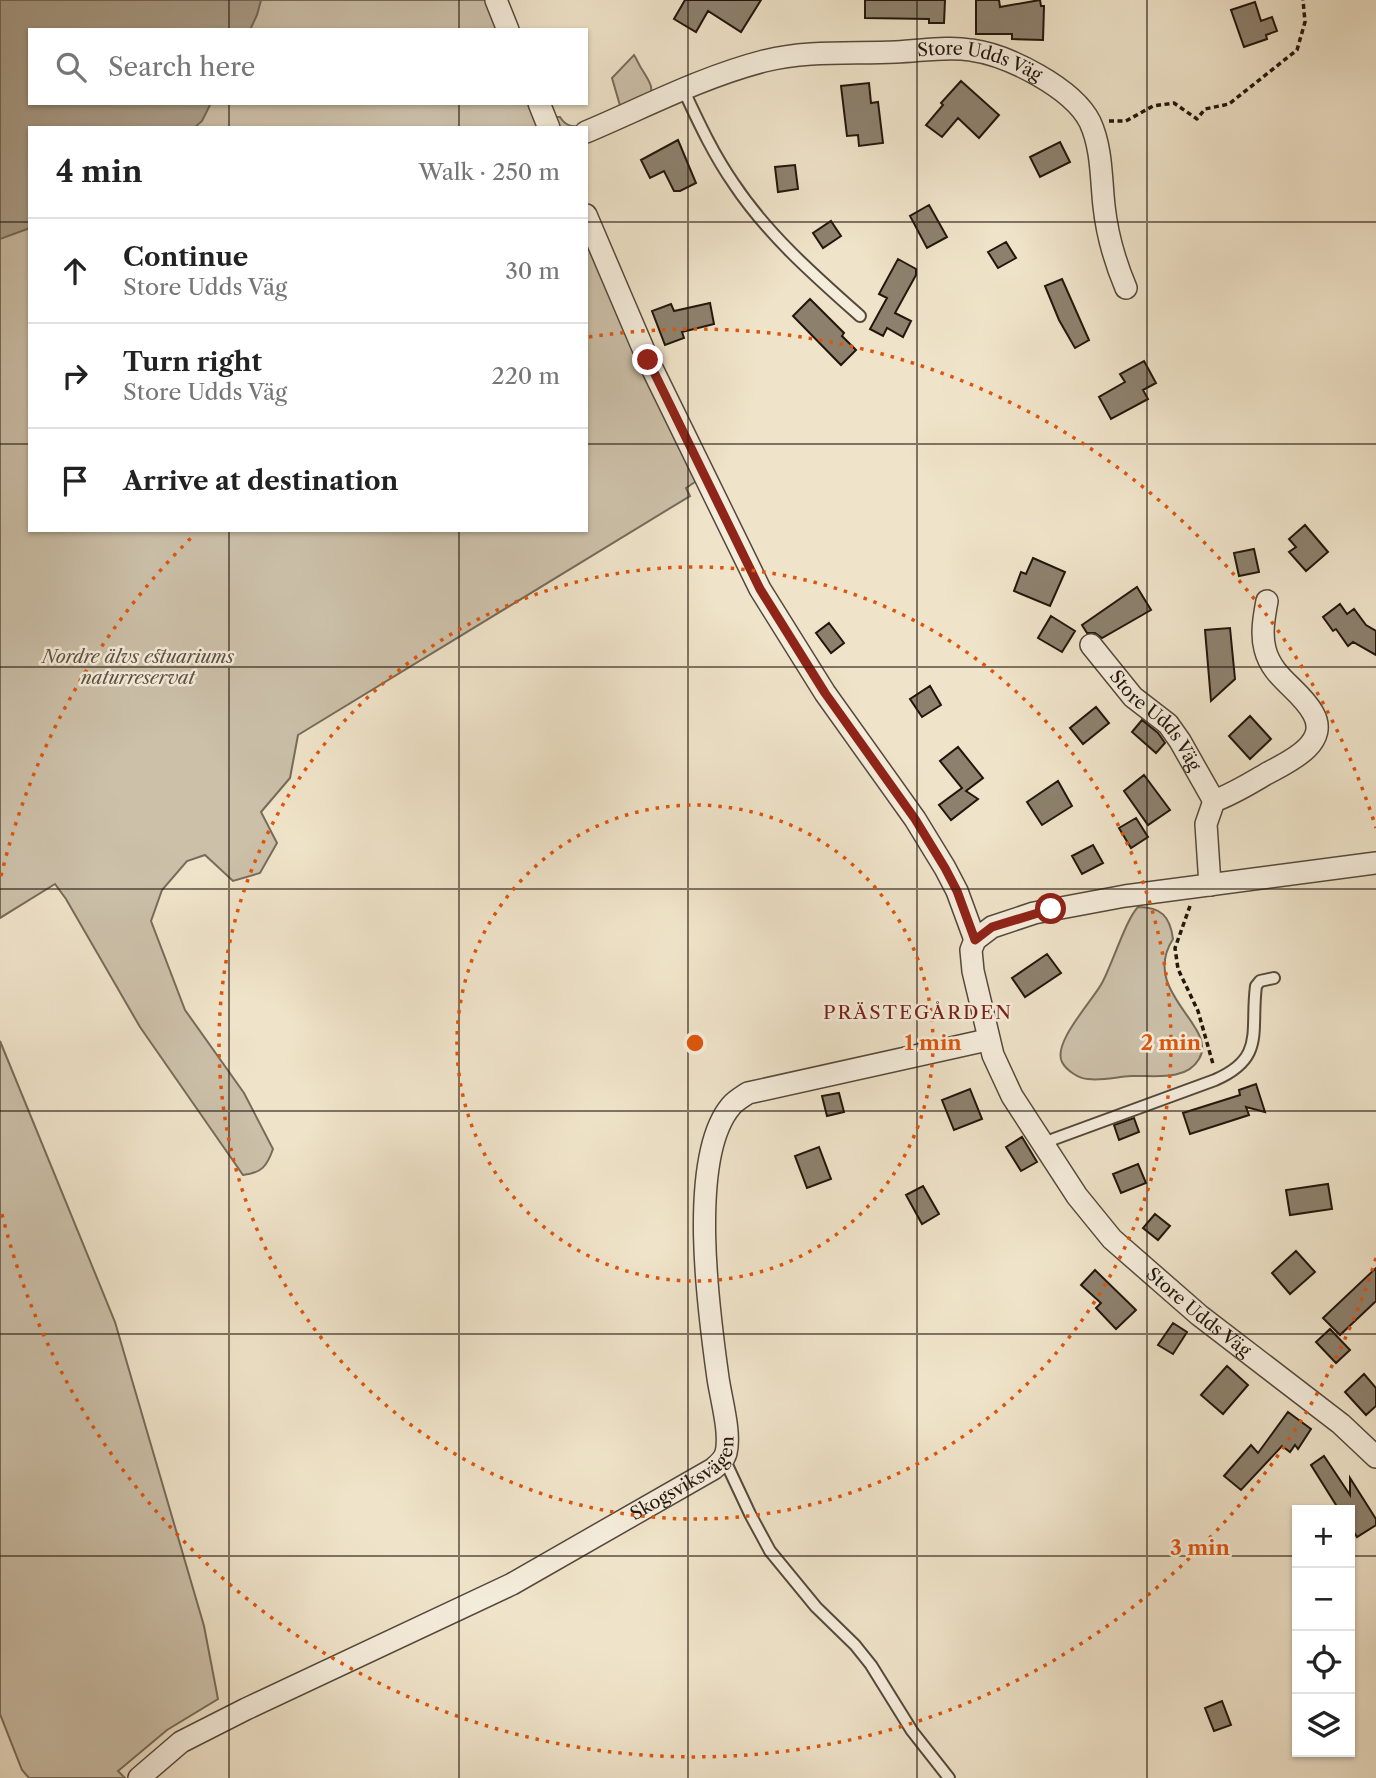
<!DOCTYPE html>
<html lang="en">
<head>
<meta charset="utf-8">
<style>
	body { margin:0; font-family:"Libre Caslon Text",serif; background:#f2f2f2; color:#222 }
	.controls { position:absolute; right:21px; bottom:21px; display:grid; overflow:hidden; border-radius:0px; box-shadow:0 2px 5px #0004 }
	.controls button { width:63px; height:63px; display:grid; place-items:center; padding:0; border:0; border-bottom:2px solid #e0e0e0; background:#fff; color:#222; font:35px sans-serif }
	.stop { position:absolute; width:21px; height:21px; margin:-16px; border:5px solid #8f2418; border-radius:50%; background:#fff }
	.stop.end { background:#8f2418; border-color:#fff; box-shadow:0 2px 7px #0008 }
	.list { margin:0; padding:0; list-style:none }
	h2 { display:flex; justify-content:space-between; align-items:center; height:91px; margin:0; padding:0 28px; font-size:30px }
	h2 small { font-size:23px; font-weight:400; color:#767676 }
	.list li { display:grid; grid-template-columns:46px 1fr auto; gap:21px; align-items:center; box-sizing:border-box; height:105px; padding:0 28px; border-top:2px solid #e0e0e0 }
	.list b { display:block; font-size:26px; white-space:nowrap }
	.list p { margin:0; font-size:23px; white-space:nowrap; color:#767676 }
	.list em { font-size:23px; font-style:normal; color:#767676 }
	.icon { flex:none; width:38px; height:38px; fill:none; stroke:currentColor; stroke-width:2; stroke-linecap:round; stroke-linejoin:round }
	.map { position:relative; flex:none; width:1376px; height:1778px; overflow:hidden }
	.search { position:absolute; background:#fff; box-shadow:0 2px 5px #0004; left:28px; top:28px; width:560px; height:77px; display:flex; align-items:center; gap:18px; box-sizing:border-box; padding:0 24px; border-radius:0px; color:#767676; font-size:26px }
	.panel { position:absolute; background:#fff; box-shadow:0 2px 5px #0004; left:28px; top:126px; width:560px; height:406px; border-radius:0px }
	.map>svg:first-child { display:block }
	.green { fill:#ccc0a9; stroke:#776b5a; stroke-width:2 }
	.water { fill:#a99d89; stroke:#736757; stroke-width:2 }
	.building { fill:#8d816e; stroke:#22160c; stroke-width:2 }
	.lines { fill:none; stroke-linecap:round; stroke-linejoin:round }
	.lane-casing { stroke:#55493b; stroke-width:14 }
	.street-casing { stroke:#55493b; stroke-width:24 }
	.path { stroke:#22160c; stroke-width:3.5; stroke-dasharray:5 3.5; stroke-linecap:butt }
	.lane { stroke:#f5eddc; stroke-width:10 }
	.street { stroke:#f5eddc; stroke-width:21 }
	.route { stroke:#8f2418; stroke-width:9 }
	.grid { fill:none; stroke:#22160c; stroke-width:2; stroke-opacity:0.55 }
	.ring { fill:none; stroke:#de560c; stroke-width:3.5; stroke-dasharray:3.5 7 }
	.labels { text-anchor:middle; dominant-baseline:central; stroke-width:5; stroke-linejoin:round; paint-order:stroke }
	.street-label { font-size:18px; fill:#22160c; stroke:#f5eddc }
	.park-label { font-size:18px; font-style:italic; fill:#5e5243; stroke:#f5eddc }
	.neighbourhood-label { font-size:19px; letter-spacing:2px; fill:#7a1f14; stroke:#f5eddc }
	.centre { fill:#de560c; stroke:#f5eddc; stroke-width:3.5 }
	.ring-label { font-size:21px; text-anchor:middle; font-weight:bold; fill:#de560c; stroke:#f5eddc; stroke-width:5; stroke-linejoin:round; paint-order:stroke }
</style>
</head>
<body>
<div class="map">
<svg width="1376" height="1778" viewBox="0 0 1376 1778">
	<rect width="100%" height="100%" fill="#efe3c9"/>
	<filter id="stains"><feTurbulence type="fractalNoise" baseFrequency=".00286" numOctaves="4"/><feColorMatrix values="0 0 0 0 .2 0 0 0 0 .09 0 0 0 0 .02 0 0 0 .5 -.17"/></filter>
	<radialGradient id="worn" r=".72"><stop offset=".6" stop-color="#630" stop-opacity="0"/><stop offset="1" stop-color="#630" stop-opacity=".3"/></radialGradient>
	<path class="green" d="M0,0H488L501,30H30V103H533L543,128H30V530H586V242L698,480L686,488L690,496L298,735L290,778L261,812L277,843L260,873L233,881L205,855L187,861L162,890L151,921L185,1010L244,1093L273,1149C267,1166 262,1173 243,1175L140,1027L66,899L55,884L0,918Z
		M634,55C638,61 639,66 643,71C650,83 657,90 644,102L584,128H558L556,121L557,117H560C565,125 570,127 580,126L621,109L612,78Z
		M1138,907C1161,907 1170,916 1173,939C1139,992 1219,1026 1199,1059C1186,1082 1152,1075 1131,1076C1116,1077 1102,1081 1088,1079C1079,1079 1066,1070 1062,1062C1052,1043 1093,1000 1102,983C1112,965 1126,919 1138,907Z
		M0,1041L115,1322L204,1626L218,1699L167,1730L118,1771L125,1778H29L22,1770L0,1714Z"/>
	<path class="water" d="M0,0H261L257,15L250,30H30V103H211L202,121L194,128H30V228L0,239Z"/>
	<path class="building" d="M685,0H761L741,32L708,11L696,32L674,19Z
		M865,0H945L944,23H929V19L865,18Z
		M976,0H999L1000,7L1040,0L1041,6H1044L1043,40L1012,39V34H976Z
		M1255,2L1261,21L1272,17L1277,31L1266,35L1267,39L1244,47L1231,10Z
		M961,81L999,115L979,138L958,118L942,137L926,125L943,105L941,103Z
		M869,83L871,103L878,102L883,143L859,146L858,135L847,136L841,86Z
		M678,140L696,183L680,191H674L664,171L650,178L641,160Z
		M1060,142L1070,162L1040,177L1030,157Z
		M795,165L798,189L778,192L775,167Z
		M929,205L947,237L927,248L910,216Z
		M831,221L841,236L823,248L813,233Z
		M1006,242L1016,258L998,268L988,252Z
		M898,259L916,269V275L895,313L911,321L903,337L887,328L883,336L870,329L887,298L879,294Z
		M1062,279L1089,340L1075,348L1059,320L1045,286Z
		M810,299L844,333L842,336L856,350L841,365L793,316Z
		M710,303L714,324L682,332L684,338L665,345L652,311L671,304L674,311Z
		M1144,361L1156,383L1143,390L1148,399L1111,419L1099,397L1125,382L1120,374Z
		M1305,525L1328,552L1306,571L1289,552L1296,547L1289,539Z
		M1254,549L1259,572L1239,576L1234,553Z
		M1033,558L1065,572L1050,606L1014,591L1021,572L1026,574Z
		M1137,587L1151,610L1102,638L1095,633H1087L1082,625Z
		M1340,604L1347,614L1354,609L1366,625L1376,631V655L1353,642L1348,646L1336,629L1333,631L1323,617Z
		M1051,616L1075,631L1062,652L1038,638Z
		M829,623L844,643L831,653L816,633Z
		M1230,628L1235,679L1211,701L1205,630Z
		M930,686L941,705L922,717L910,699Z
		M1096,707L1109,723L1083,744L1070,728Z
		M1250,716L1271,739L1250,759L1229,736Z
		M1142,720L1158,733L1165,743L1156,753L1132,732Z
		M958,747L983,778L966,791L978,799L951,820L939,805L962,788L940,761Z
		M1144,775L1170,810L1148,825L1124,791Z
		M1058,781L1072,806L1042,825L1027,802Z
		M1136,818L1148,837L1131,848L1119,828Z
		M1093,845L1103,863L1082,874L1072,856Z
		M1047,954L1061,973L1025,997L1012,978Z
		M1256,1084L1265,1112L1246,1107L1249,1115L1190,1134L1183,1113L1240,1095L1239,1090Z
		M970,1089L982,1119L954,1130L942,1100Z
		M839,1093L844,1112L827,1116L822,1096Z
		M1134,1118L1139,1132L1119,1140L1114,1125Z
		M1022,1137L1037,1162L1021,1171L1006,1147Z
		M819,1147L831,1179L807,1188L795,1156Z
		M1138,1164L1146,1183L1121,1193L1113,1174Z
		M1328,1184L1332,1209L1290,1215L1286,1190Z
		M923,1186L939,1214L922,1224L906,1195Z
		M1155,1214L1170,1226L1158,1240L1143,1228Z
		M1296,1251L1315,1272L1290,1294L1272,1273Z
		M1376,1268V1301L1340,1335L1323,1318Z
		M1095,1270L1136,1310L1116,1329L1096,1308L1101,1303L1081,1285Z
		M1173,1323L1187,1332L1173,1354L1158,1345Z
		M1330,1329L1350,1350L1336,1363L1316,1342Z
		M1227,1366L1248,1385L1223,1414L1201,1395Z
		M1364,1374L1376,1388V1406L1366,1415L1345,1392Z
		M1288,1412L1311,1429L1298,1449L1295,1445L1290,1452L1282,1446L1241,1490L1224,1476L1251,1445L1258,1453Z
		M1324,1456L1350,1495V1478L1376,1519V1525L1357,1537L1350,1526V1510H1328L1336,1505L1311,1465Z
		M1222,1701L1231,1725L1214,1731L1205,1708Z"/>
	<g class="lines">
		<defs>
			<path id="lane" d="M683,89C698,121 713,154 734,184C768,235 815,276 860,316
				M1043,1145L1054,1139L1215,1080C1266,1058 1250,1031 1256,986L1260,981L1274,978
				M722,1461L728,1467L750,1514L770,1551L816,1607L855,1645L871,1665L912,1731L949,1778"/>
			<g id="street">
				<path d="M496,0L508,30"/>
				<path d="M539,103L549,128"/>
				<path id="s1" d="M586,132C645,107 702,77 764,61C808,50 852,54 896,52C921,51 947,46 971,50C1008,55 1073,88 1090,122C1102,148 1101,179 1104,206C1107,234 1115,262 1126,288"/>
				<path d="M586,215L648,360L760,589L825,693L915,819L945,868L957,891L975,940"/>
				<path id="s2" d="M1091,645L1133,697L1168,724L1180,741L1214,801"/>
				<path id="s3" d="M1376,863L1125,896L1034,913L992,927L975,940L971,950L973,971L993,1055L1012,1096L1077,1196L1112,1239L1199,1315L1341,1424L1376,1457"/>
				<path d="M1210,885L1206,824L1214,801C1233,794 1249,784 1266,774C1286,763 1331,744 1313,713C1300,689 1272,678 1265,649C1261,634 1264,617 1267,601"/>
				<path id="s4" d="M139,1778L181,1742L246,1709L512,1584L713,1469C719,1464 724,1460 726,1453C731,1433 721,1399 718,1378C709,1314 687,1158 731,1106C735,1101 742,1097 748,1093L987,1040"/>
			</g>
		</defs>
		<use href="#lane" class="lane-casing"/>
		<use href="#street" class="street-casing"/>
		<path class="path" d="M1109,121H1126L1153,106L1174,103L1197,119L1205,109L1229,104L1297,50L1305,22L1303,0
			M1190,906L1175,948L1178,969L1198,1011L1213,1064"/>
		<use href="#lane" class="lane"/>
		<use href="#street" class="street"/>
	</g>
	<g class="lines">
		<path class="route" d="M648,360L760,589L825,693L915,819L945,868L957,891L975,940L992,927L1051,909"/>
	</g>
	<path class="grid" d="M229,0V30M459,0V30M688,0V1778M917,0V1778M1147,0V1778M229,103V128M459,103V128M0,222H30M586,222H1376M0,444H30M586,444H1376M229,530V1778M459,530V1778M0,667H1376M0,889H1376M0,1111H1376M0,1334H1376M0,1556H1297M1350,1556H1376"/>
	<g class="ring">
		<circle cx="695" cy="1043" r="238"/>
		<circle cx="695" cy="1043" r="476"/>
		<path d="M1376 1258A714 714 0 0 1 1 1210M1 876A714 714 0 0 1 195 534M589 337A714 714 0 0 1 1376 828"/>
	</g>
	<g class="labels">
		<g class="street-label">
			<text stroke="none"><textPath href="#s1" startOffset="410">Store Udds Väg</textPath></text>
			<text stroke="none"><textPath href="#s2" startOffset="100">Store Udds Väg</textPath></text>
			<text stroke="none"><textPath href="#s3" startOffset="863">Store Udds Väg</textPath></text>
			<text stroke="none"><textPath href="#s4" startOffset="626">Skogsviksvägen</textPath></text>
		</g>
		<g class="park-label">
			<text x="138" y="657">Nordre älvs estuariums<tspan x="138" dy="21">naturreservat</tspan></text>
		</g>
		<g class="neighbourhood-label">
			<text x="918" y="1012">PRÄSTEGÅRDEN</text>
		</g>
	</g>
	<circle cx="695" cy="1043" r="10" class="centre"/>
	<g class="ring-label">
		<text x="933" y="1050">1 min</text>
		<text x="1171" y="1050">2 min</text>
		<text x="1200" y="1555">3 min</text>
	</g>
	<rect width="100%" height="100%" filter="url(#stains)"/>
	<rect width="100%" height="100%" fill="url(#worn)"/>
</svg>
<div class="controls">
<button>+</button>
<button>−</button>
<button><svg class="icon" aria-label="locate" viewBox="0 0 24 24"><circle cx="12" cy="12" r="6"/><path d="M12 2v4M12 18v4M2 12h4M18 12h4"/></svg></button>
<button><svg class="icon" aria-label="layers" viewBox="0 0 24 24"><path d="M12 4l9 5-9 5-9-5zM3 14l9 5 9-5"/></svg></button>
</div>
<div class="stop" style="left:1051px;top:909px"></div>
<div class="stop end" style="left:648px;top:360px"></div>
<div class="search"><svg class="icon" aria-label="search" viewBox="0 0 24 24"><circle cx="10" cy="10" r="6"/><path d="M15 15l6 6"/></svg>Search here</div>
<section class="panel">
<h2>4 min<small>Walk · 250 m</small></h2>
<ul class="list">
<li><svg class="icon" aria-label="ahead" viewBox="0 0 24 24"><path d="M12 20V5M6 11l6-6 6 6"/></svg><div><b>Continue</b><p>Store Udds Väg</p></div><em>30 m</em></li>
<li><svg class="icon" aria-label="right" viewBox="0 0 24 24"><path d="M7 20v-9h11M14 6l5 5-5 5"/></svg><div><b>Turn right</b><p>Store Udds Väg</p></div><em>220 m</em></li>
<li><svg class="icon" aria-label="arrive" viewBox="0 0 24 24"><path d="M6 21V4h12l-3 4 3 4H6"/></svg><div><b>Arrive at destination</b></div></li>
</ul>
</section>
</div>
</body>
</html>
